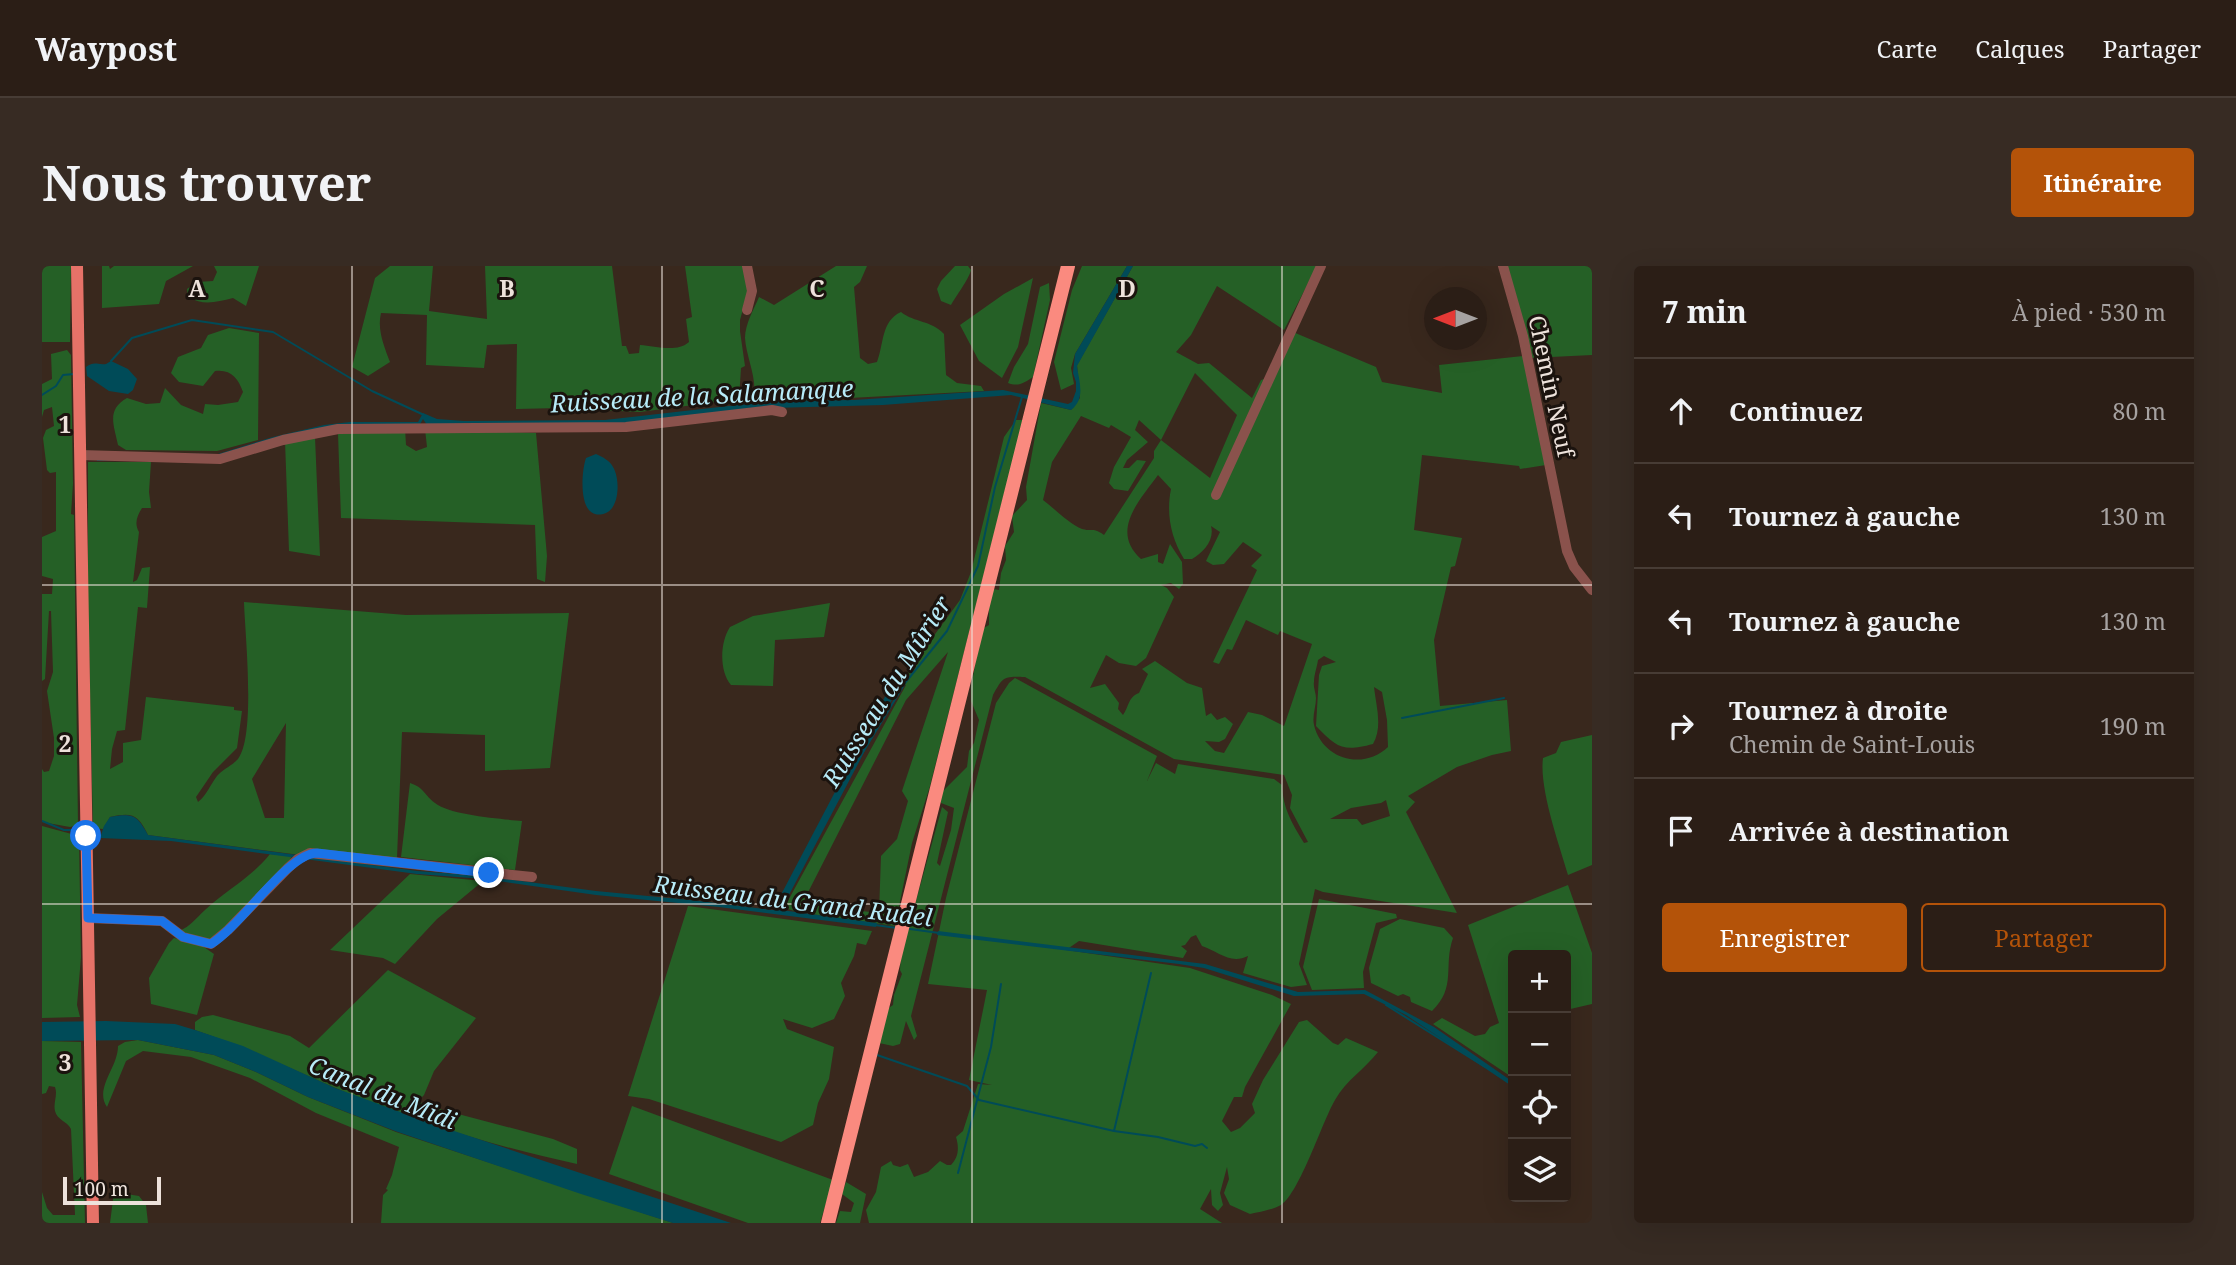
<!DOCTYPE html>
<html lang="fr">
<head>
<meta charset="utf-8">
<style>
	body { margin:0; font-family:"Noto Serif",serif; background:#372b23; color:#f1f3f6 }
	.controls { position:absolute; right:21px; bottom:21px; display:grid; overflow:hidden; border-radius:7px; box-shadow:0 7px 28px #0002 }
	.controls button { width:63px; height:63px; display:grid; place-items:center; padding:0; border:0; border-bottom:2px solid #473c35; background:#2b1e16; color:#f1f3f6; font:35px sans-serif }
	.compass { position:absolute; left:1382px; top:21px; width:63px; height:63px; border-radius:50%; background:#2b1e16; box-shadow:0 7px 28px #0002; rotate:270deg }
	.scale { position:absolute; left:21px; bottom:18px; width:98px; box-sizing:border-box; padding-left:7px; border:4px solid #ede2db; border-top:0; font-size:19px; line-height:24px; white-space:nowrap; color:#ede2db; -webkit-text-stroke:5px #1b130e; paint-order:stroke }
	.stop { position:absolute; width:21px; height:21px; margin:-16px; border:5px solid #1a73e8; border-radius:50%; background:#fff }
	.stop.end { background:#1a73e8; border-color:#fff; box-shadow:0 2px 7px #0008 }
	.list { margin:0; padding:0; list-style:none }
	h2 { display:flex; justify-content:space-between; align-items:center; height:91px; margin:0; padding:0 28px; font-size:30px }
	h2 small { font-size:23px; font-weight:400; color:#a6a2a1 }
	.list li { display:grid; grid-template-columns:46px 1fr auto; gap:21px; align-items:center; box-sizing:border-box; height:105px; padding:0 28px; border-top:2px solid #473c35 }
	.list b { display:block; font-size:26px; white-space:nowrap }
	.list p { margin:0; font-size:23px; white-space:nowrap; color:#a6a2a1 }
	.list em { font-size:23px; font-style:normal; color:#a6a2a1 }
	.actions { display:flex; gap:14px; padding:21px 28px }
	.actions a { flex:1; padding:16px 0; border:2px solid #b45309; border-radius:7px; text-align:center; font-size:24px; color:#b45309 }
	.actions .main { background:#b45309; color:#fff }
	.icon { flex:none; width:38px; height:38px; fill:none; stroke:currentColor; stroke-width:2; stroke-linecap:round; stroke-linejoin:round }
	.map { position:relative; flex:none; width:1550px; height:957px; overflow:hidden; border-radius:7px }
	header { display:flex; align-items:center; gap:42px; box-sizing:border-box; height:98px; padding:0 35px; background:#2b1e16; border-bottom:2px solid #473c35 }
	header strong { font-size:33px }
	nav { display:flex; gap:38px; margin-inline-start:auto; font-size:24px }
	.intro { display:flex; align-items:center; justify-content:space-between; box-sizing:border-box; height:168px; padding:0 42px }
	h1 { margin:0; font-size:49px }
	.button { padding:18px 32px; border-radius:7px; background:#b45309; color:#fff; font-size:24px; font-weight:700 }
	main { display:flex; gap:42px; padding:0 42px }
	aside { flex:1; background:#2b1e16; border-radius:7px; box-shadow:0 7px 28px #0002 }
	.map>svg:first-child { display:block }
	.green { fill:#256026; fill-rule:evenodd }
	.water { fill:#004b58 }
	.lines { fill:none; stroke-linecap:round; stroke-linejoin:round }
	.stream { stroke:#004b58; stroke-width:2 }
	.minor { stroke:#8a524c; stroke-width:10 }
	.major { stroke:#e67268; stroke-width:12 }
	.highway { stroke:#fa8a7f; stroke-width:14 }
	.route { stroke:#1a73e8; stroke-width:9 }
	.grid { fill:none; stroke:#ede2db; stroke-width:2; stroke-opacity:0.55 }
	.labels { text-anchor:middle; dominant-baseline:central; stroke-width:6; stroke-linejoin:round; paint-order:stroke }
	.street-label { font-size:23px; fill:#ede2db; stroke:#1b130e }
	.water-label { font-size:24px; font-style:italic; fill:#b7ebf8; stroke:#1b130e }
	.grid-label { font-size:23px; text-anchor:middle; font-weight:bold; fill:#ede2db; stroke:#1b130e; stroke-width:6; stroke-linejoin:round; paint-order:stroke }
</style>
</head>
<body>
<header>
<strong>Waypost</strong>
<nav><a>Carte</a><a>Calques</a><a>Partager</a></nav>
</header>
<div class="intro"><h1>Nous trouver</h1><a class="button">Itinéraire</a></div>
<main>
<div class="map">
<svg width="1550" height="957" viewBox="0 0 1550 957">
	<rect width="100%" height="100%" fill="#39281d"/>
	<path class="green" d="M0,0H29L28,76H0Z
		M60,0H67L68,3L72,0H151L124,15L117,38L60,42Z
		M172,0H217L204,40L191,32C174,36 162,40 146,31L145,23L155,16L171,15L175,6Z
		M348,0H391L387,45L445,53L443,0H570L580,80H584L587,88L597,87L598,79C613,80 635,87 647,76L644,53L650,51L643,0H702L706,25L698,54V65L703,100L699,102L697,133L598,146L517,142L474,143L475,78L445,79L442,102L384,99L385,49L339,47C335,64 342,80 348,96L326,110L310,101L333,12Z
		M794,0H825L818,16L812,21L818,92L826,98L835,96C842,78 839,55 859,46C873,57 889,54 902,68L904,109L915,117L939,120L942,125L709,137C719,120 704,92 703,72C703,58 712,43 717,31L732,39Z
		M913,0H926L929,4C927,13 914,30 909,39L899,35L895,23L899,15Z
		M1040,0H1085L1033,88L1029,102L1032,118L1019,124L1012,96L1030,24Z
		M1091,0H1275L1242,64L1175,20L1149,69L1134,86L1156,98L1167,97L1210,132L1219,114L1229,111L1251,66L1334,101L1340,116L1400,127L1397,99L1481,90L1504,199L1478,203L1477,200L1380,189L1372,264L1420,272L1413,300L1409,301L1392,374L1398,440L1465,434L1469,485L1450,489L1415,501L1366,530L1373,536L1364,546L1415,647L1281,626L1273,623L1257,698L1265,719L1249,721L1201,707L1206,690C1188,699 1176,685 1160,680L1154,669L1149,671L1143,679L1139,680L1145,685L1141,692L1037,675L1024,684L1148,702L1230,729L1249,738L1203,821L1200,831H1192L1180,855L1189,866L1198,862L1213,847L1210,838L1221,814L1257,756L1265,754L1291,777L1296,779L1304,772L1336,786C1323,803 1304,814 1293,834C1280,856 1258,926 1239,939C1230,944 1218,946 1208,948L1188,939L1182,927L1187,913L1185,901L1178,927L1181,939L1176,945L1170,939L1169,923L1158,943L1180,957H827L824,944L834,926L839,901L849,895L851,899L858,901L866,898L872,911L886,906L898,895L905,899H909C917,891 917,881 914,871L921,865L936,818L950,819L927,814L945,724L886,718L904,632L954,437L967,417L973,412L1115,490L1105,515L1114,497L1133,508L1136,498L1232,513L1240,519C1241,543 1250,557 1262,577L1266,576L1248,542L1250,529L1242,509L1132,493L983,411C961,410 961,411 951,429L869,750L875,770L872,774L864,755L858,778L851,780L837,777L844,744L851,739L852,729L860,708L858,704L859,689L900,541L906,546L895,597L898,600L909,564L912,542L899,537L898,528L925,501L927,485L932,477L937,454L929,435V421L940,363L947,359V340L951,323L957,324L959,307L964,294L963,280L972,266L970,250L985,234L984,221L999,137L1029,144L1038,132L1035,99ZM1153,107L1195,149L1168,212L1119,174ZM1039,150L1067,162L1069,159L1089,171L1072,201L1067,217L1072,223L1086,225L1104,195L1095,194L1087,202H1081L1085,194L1106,176L1093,164L1097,154L1119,174L1112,185V192L1062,269C1050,261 1051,266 1040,263C1026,257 1013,243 1001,234L1010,196ZM1116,209L1129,223C1124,248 1129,272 1142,293H1150C1161,287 1173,274 1169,260L1178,266L1164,295L1171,299L1182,298L1201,276L1220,289L1209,300L1215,304L1171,396L1177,398L1185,383L1190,384L1204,354L1236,369L1238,365L1270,378L1242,460L1220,449L1206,446L1182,487L1173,485L1163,475L1177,476L1183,473L1191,458L1183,451L1175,454L1169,447L1164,450L1160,422L1145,417L1113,395L1100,403L1106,408L1097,427C1086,431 1087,441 1081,449L1076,443L1077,437L1063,418L1048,422L1064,389L1077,397L1094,400L1104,392L1132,331L1125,322L1119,319L1129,317L1137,323L1141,318L1140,296L1128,278L1121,298L1116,296V288L1099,293C1068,265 1097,235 1116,209ZM1282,390L1294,396L1280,400L1277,409L1274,460C1295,482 1301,486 1331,478C1341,460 1334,440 1332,421L1340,426L1345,454L1346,481C1321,505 1280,493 1272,459C1270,450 1274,441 1274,432C1274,427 1271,421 1272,416C1272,409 1275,401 1276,394ZM1344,534L1348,550L1320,559L1315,553H1288L1309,542L1339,537Z
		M1464,0H1550V89L1489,92Z
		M991,12L976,81L960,112L937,95L918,59L962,28Z
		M1007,17L1008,34L991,111C982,117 976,121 966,117L972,101L986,78L998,21Z
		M187,62L217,67L216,174L175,185L84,184L76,179C72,159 64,144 85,132L104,138L118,137L123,122L139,139L161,148L163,138L176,139L196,136L201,126C196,112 189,103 173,105L161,120L137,116L129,107L136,91L159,82L166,69Z
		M25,84L29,89L31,218L29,248L32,249L36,559L28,561L0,556V503L2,506L7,505L12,490V472L5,425L11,406L9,345H7L3,413L0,415V328H10L11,313L0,310V271L14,265V206L8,207L5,204L1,172L4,164L12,160L10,141L2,144L0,151V118L10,113L9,88Z
		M974,154H981L888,520L870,577L853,660L769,648L768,639L837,647L839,590L855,573L866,535L860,525L906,386L864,434L756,646L742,642L864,419L858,416L918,334L929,306L962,171Z
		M363,162L364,179L374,185L385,181L383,163L494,167L505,290L503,316L495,313L493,259L299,252L296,168Z
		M273,171L278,290L247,285L243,175Z
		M46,196H109L107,226L109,242H100C95,250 92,257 97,266L91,316L95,314L100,302L108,301L105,342L96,341L83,464L75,465L70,483L68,503L81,496V477L99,474L104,431L192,441V444L200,445L195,482L171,506L154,531L156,536C165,529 168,519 175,510C181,503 191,499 196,493C214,469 203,368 202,336L364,349L527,347L508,502L443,505V469L360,466L355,592L258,589L106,569C96,548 90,546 68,551L61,563L51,562L46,338ZM244,457L242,552H223L210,513Z
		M788,337L782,371L733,374L731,420L689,419C677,405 678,376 688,361L711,350Z
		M1550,469V599L1526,609C1517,578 1497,523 1501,492L1514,487L1519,476Z
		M368,517C383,522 382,529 393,537C407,549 460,553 480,555L473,604L359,591Z
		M0,560L37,570L39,691L35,739L38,751L0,752Z
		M228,588L250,590L244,601L174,672L168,675L137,665C149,660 153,653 163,644C184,624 210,611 228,588Z
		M368,608L441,615L395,653L353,698L341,692L288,684Z
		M1526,619L1550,687V738L1524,744V689H1471V812L1391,758L1400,752L1433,770L1443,768L1448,761L1457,757L1426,659Z
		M1277,633L1354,648L1355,652L1334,657L1321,706L1322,722L1270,724L1261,701Z
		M646,640L830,665L824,679L815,677L812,690L799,717L803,730L792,753L770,762L741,753L745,763L792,781L787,813L776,837L771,859L739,876L607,833L586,830Z
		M1358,653L1402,662L1411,672C1401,700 1415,721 1390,745L1369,736L1368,731L1361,728L1356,730L1329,717L1327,702L1338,663Z
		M132,672L159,679L172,688L155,749L109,738L107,712L127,677Z
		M346,704L434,752L392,805L382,829L376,835L386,840L511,873L535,883V898C452,880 369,855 291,821C245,801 200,780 153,764V756L160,751L171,749L248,770L267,782Z
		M96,774L172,789L214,806L266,831L354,866L631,957H339L341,929L346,924L344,923L350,909L357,881L274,847L208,812L149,791L101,785L84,795L65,841C52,822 76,802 76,780L83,776Z
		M0,775L39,776L43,957H0V926L5,942L11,949H33L29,863C25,855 15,854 13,845C11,837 16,829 13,821L7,820L4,827L0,828Z
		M590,840L791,914L778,957H706L567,908Z
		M804,916L824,928L818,957H794L798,945L809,946L812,937L800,928Z
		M72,926L97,930L104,939L106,957H68Z"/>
	<path class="water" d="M1085,0H1091L1035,100C1037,116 1044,132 1029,144L969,129L841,139L730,142L596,158L385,159L381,153L377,160L305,161L191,189L55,195L54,187L176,188L231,171L282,159L308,156H376L381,147L395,153L422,155L563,154L730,135L812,134L961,124L1026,138L1030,136L1034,125V116L1031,107L1033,88Z
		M69,95L86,103L95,113L91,124L86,128L67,125L45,110L44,101C52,95 55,99 64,98Z
		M554,188C561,191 568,195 571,201C578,212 578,241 564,247C535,258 539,206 544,192Z
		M856,422L739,644L835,657L834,661L677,641L554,629L442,613L375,608L129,575L58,572L62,560L68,551C91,547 95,549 106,569L375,605L442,610L554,625L658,635L731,644L847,423Z
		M896,665L1163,698L1256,726L1323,724L1392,761L1471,816V821L1364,749L1322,728L1252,730L1162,702L1137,698L895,669Z
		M64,755L133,758L153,764L201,780L293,822L394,859L689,957H631L539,928L353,865L266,831L214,806L172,789L96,774L0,775V756Z"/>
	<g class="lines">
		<path class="stream" d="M69,95L90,72L150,54L231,66L330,125L382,149
			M0,129L14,120L21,109L32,108
			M1360,452L1462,432
			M818,491L863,417L905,365L936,300L953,221L980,131
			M0,555L22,564H39
			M833,659L855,662
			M868,663L897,667
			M1344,739L1443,801
			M835,789L925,820L937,834L1072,865L1116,871L1153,880L1160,878L1165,882
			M1072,865L1109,707
			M916,907L949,781L959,718"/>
		<path class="minor" d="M705,0L710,25L705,44
			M1461,0L1481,70L1525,285L1532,301L1550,324
			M38,189L178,193L241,174L296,163L584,161L730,144L740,146
			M1174,229L1279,0
			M46,652L120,655L141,671L169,678L186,664L246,602L256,593L268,587L490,611"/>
		<path class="major" d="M35,0L51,957"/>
		<path class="highway" d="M786,957L1026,0"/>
	</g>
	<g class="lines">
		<path class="route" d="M44,570L46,652L120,655L141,671L169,678C199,660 246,587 275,587L447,607"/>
	</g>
	<path class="grid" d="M310,0V957M620,0V957M930,0V957M1240,0V957M0,319H1550M0,638H1550"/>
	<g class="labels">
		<g class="street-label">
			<text transform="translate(1510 120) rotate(78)">Chemin Neuf</text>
		</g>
		<g class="water-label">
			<text transform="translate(660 129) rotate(-3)">Ruisseau de la Salamanque</text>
			<text transform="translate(844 425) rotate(-58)">Ruisseau du Mûrier</text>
			<text transform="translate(751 634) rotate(7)">Ruisseau du Grand Rudel</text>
			<text transform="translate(341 826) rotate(22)">Canal du Midi</text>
		</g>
	</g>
	<g class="grid-label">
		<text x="155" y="31">A</text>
		<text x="465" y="31">B</text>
		<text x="775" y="31">C</text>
		<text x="1085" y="31">D</text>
		<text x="23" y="167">1</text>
		<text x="23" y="486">2</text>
		<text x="23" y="805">3</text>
	</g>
</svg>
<div class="controls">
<button>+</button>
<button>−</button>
<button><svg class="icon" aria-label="locate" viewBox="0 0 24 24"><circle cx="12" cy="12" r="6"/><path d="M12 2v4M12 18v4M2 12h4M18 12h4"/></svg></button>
<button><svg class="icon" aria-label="layers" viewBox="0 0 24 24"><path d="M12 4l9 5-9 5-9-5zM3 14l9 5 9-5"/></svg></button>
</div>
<svg class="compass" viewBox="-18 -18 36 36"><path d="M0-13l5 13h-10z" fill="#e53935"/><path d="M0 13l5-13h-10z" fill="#a6a2a1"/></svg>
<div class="scale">100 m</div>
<div class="stop" style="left:44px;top:570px"></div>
<div class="stop end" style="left:447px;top:607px"></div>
</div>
<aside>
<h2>7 min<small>À pied · 530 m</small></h2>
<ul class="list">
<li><svg class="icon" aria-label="ahead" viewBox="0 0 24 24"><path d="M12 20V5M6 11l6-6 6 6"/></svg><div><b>Continuez</b></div><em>80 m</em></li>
<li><svg class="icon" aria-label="left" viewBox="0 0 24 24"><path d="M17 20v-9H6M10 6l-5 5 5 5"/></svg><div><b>Tournez à gauche</b></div><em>130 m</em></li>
<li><svg class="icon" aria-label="left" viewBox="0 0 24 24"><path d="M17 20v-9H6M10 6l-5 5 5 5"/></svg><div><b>Tournez à gauche</b></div><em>130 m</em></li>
<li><svg class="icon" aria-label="right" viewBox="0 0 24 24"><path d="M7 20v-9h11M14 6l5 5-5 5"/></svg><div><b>Tournez à droite</b><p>Chemin de Saint-Louis</p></div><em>190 m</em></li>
<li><svg class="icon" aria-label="arrive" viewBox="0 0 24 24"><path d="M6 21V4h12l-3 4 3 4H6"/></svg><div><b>Arrivée à destination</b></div></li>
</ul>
<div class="actions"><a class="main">Enregistrer</a><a>Partager</a></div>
</aside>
</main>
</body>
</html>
